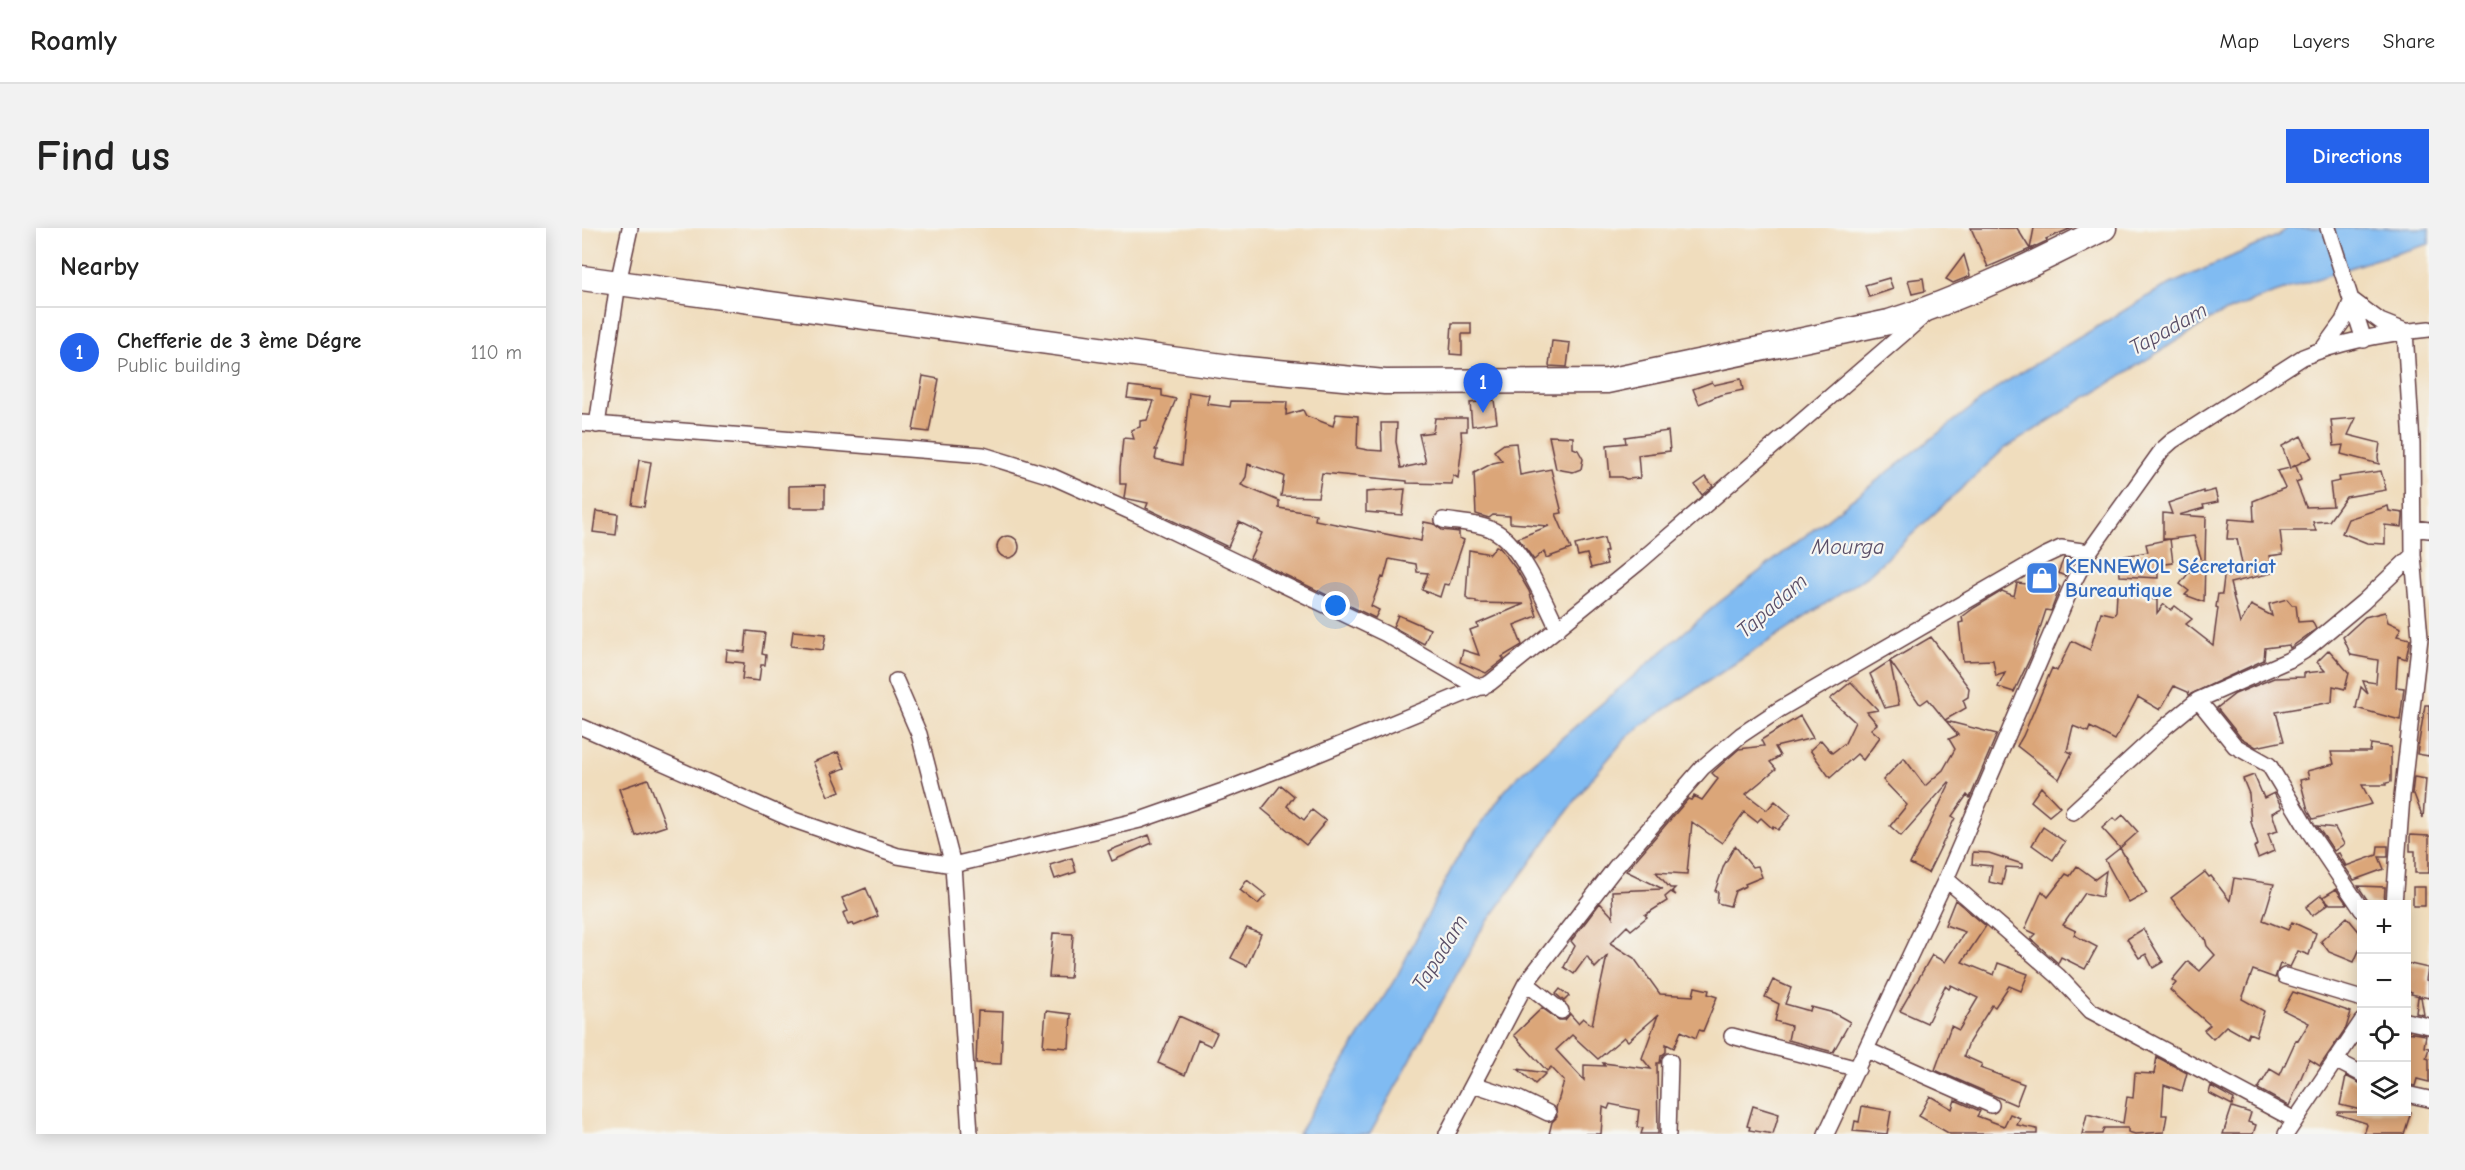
<!DOCTYPE html>
<html lang="en">
<head>
<meta charset="utf-8">
<style>
	body { margin:0; font-family:"Comic Neue",sans-serif; background:#f2f2f2; color:#222 }
	.controls { position:absolute; right:18px; bottom:18px; display:grid; overflow:hidden; border-radius:0px; box-shadow:0 3px 15px #0003 }
	.controls button { width:54px; height:54px; display:grid; place-items:center; padding:0; border:0; border-bottom:2px solid #e0e0e0; background:#fff; color:#222; font:30px sans-serif }
	.you { position:absolute; left:754px; top:378px; width:21px; height:21px; margin:-15px; border:4px solid #fff; border-radius:50%; background:#1a73e8; box-shadow:0 0 0 9px #1a73e833 }
	.badge { display:grid; place-items:center; width:39px; height:39px; border-radius:50%; background:#2563eb; color:#fff; font-size:20px; font-weight:700 }
	.pin { position:absolute; translate:-50% -50px; filter:drop-shadow(0 2px 3px #0008) }
	.pin::after { content:''; position:absolute; top:32px; width:21px; height:18px; background:inherit; clip-path:polygon(0 0,100% 0,50% 100%) }
	.list { margin:0; padding:0; list-style:none }
	h2 { display:flex; justify-content:space-between; align-items:center; height:78px; margin:0; padding:0 24px; font-size:26px }
	h2 small { font-size:20px; font-weight:400; color:#767676 }
	.list li { display:grid; grid-template-columns:39px 1fr auto; gap:18px; align-items:center; box-sizing:border-box; height:90px; padding:0 24px; border-top:2px solid #e0e0e0 }
	.list b { display:block; font-size:22px; white-space:nowrap }
	.list p { margin:0; font-size:20px; white-space:nowrap; color:#767676 }
	.list em { font-size:20px; font-style:normal; color:#767676 }
	.icon { flex:none; width:33px; height:33px; fill:none; stroke:currentColor; stroke-width:2; stroke-linecap:round; stroke-linejoin:round }
	.map { position:relative; flex:none; width:1847px; height:906px; overflow:hidden; border-radius:0px }
	header { display:flex; align-items:center; gap:36px; box-sizing:border-box; height:84px; padding:0 30px; background:#fff; border-bottom:2px solid #e0e0e0 }
	header strong { font-size:28px }
	nav { display:flex; gap:33px; margin-inline-start:auto; font-size:21px }
	.intro { display:flex; align-items:center; justify-content:space-between; box-sizing:border-box; height:144px; padding:0 36px }
	h1 { margin:0; font-size:42px }
	.button { padding:15px 27px; border-radius:0px; background:#2563eb; color:#fff; font-size:21px; font-weight:700 }
	main { display:flex; gap:36px; padding:0 36px }
	aside { flex:1; background:#fff; border-radius:0px; box-shadow:0 3px 15px #0003 }
	.map>svg:first-child { display:block }
	.water { fill:#80bbf2; stroke:#656d8e; stroke-width:1.5 }
	.building { fill:#dba679; fill-rule:evenodd }
	.lines { fill:none; stroke-linecap:round; stroke-linejoin:round }
	.minor-casing { stroke:#633c41; stroke-width:18 }
	.primary-casing { stroke:#633c41; stroke-width:27 }
	.minor { stroke:#fff; stroke-width:15 }
	.primary { stroke:#fff; stroke-width:24 }
	.labels { text-anchor:middle; dominant-baseline:central; stroke-width:4.5; stroke-linejoin:round; paint-order:stroke }
	.shop-label { font-size:21px; font-weight:bold; fill:#366cbe; stroke:#f6f6f2; text-anchor:start }
	.water-label { font-size:22px; font-style:italic; fill:#5a4e67; stroke:#f6f6f2 }
</style>
</head>
<body>
<header>
<strong>Roamly</strong>
<nav><a>Map</a><a>Layers</a><a>Share</a></nav>
</header>
<div class="intro"><h1>Find us</h1><a class="button">Directions</a></div>
<main>
<aside>
<h2>Nearby<small></small></h2>
<ul class="list">
<li><span class="badge">1</span><div><b>Chefferie de 3 ème Dégre</b><p>Public building</p></div><em>110 m</em></li>
</ul>
</aside>
<div class="map">
<svg width="1847" height="906" viewBox="0 0 1847 906">
	<rect width="100%" height="100%" fill="#f6f6f2"/>
	<filter id="ink" filterUnits="userSpaceOnUse"><feTurbulence type="fractalNoise" baseFrequency=".0167" numOctaves="2"/><feDisplacementMap in="SourceGraphic" scale="12" xChannelSelector="R" yChannelSelector="G"/><feConvolveMatrix kernelMatrix="1 2 1 2 8 2 1 2 1" color-interpolation-filters="sRGB"/></filter>
	<filter id="wash" filterUnits="userSpaceOnUse"><feTurbulence type="fractalNoise" baseFrequency=".008" numOctaves="4" result="noise"/><feDisplacementMap in="SourceGraphic" scale="24" xChannelSelector="R" yChannelSelector="G"/><feGaussianBlur stdDeviation="1.35" result="paint"/><feColorMatrix in="noise" values="0 0 0 0 0 0 0 0 0 0 0 0 0 0 0 0 0 1.4 0 .05"/><feComposite in="paint" operator="in"/></filter>
	<g filter="url(#wash)">
		<rect width="100%" height="100%" fill="#f0ddbd"/>
		<path class="water" d="M1706,0H1847V16L1788,33L1684,68L1634,88L1422,221L1284,349L1064,494L1044,510L1009,551L898,704L788,906H716L815,748L875,630L920,566L938,546L1135,376L1420,156L1578,61L1695,8Z"/>
		<g id="blocks">
			<path class="building" d="M1389,0H1435L1448,21L1406,39Z
				M1452,0H1490L1464,11L1465,13L1448,21Z
				M1382,27L1388,48L1371,55L1364,51Z
				M1307,50L1311,61L1287,69L1283,57Z
				M1341,50L1343,63L1330,66L1326,52Z
				M870,95H889V106H880V127L868,126Z
				M970,113L988,115L985,139L967,138Z
				M341,148L357,151L347,204L331,202Z
				M1159,151L1161,162L1138,167L1117,176L1111,161L1130,154L1132,157Z
				M547,158L580,162V168L594,171L573,222H575L573,231L600,237L607,164L627,167L625,176L648,179L649,173L705,174L704,187L721,182L724,188L751,198L754,186L776,188L775,220L786,222L800,223L799,195H815L814,214L819,240L844,235L837,206L851,204L853,190H885V203H879L880,218L876,250L871,247L870,256L825,255V253L740,245L736,269L699,268L702,248L666,236L664,249L659,257L697,273V280L734,286L733,292L839,313L842,294L852,296L860,302L877,304V310L882,312L867,357L862,356L858,369L840,362L846,345L835,344L834,336L807,331L802,350L800,349L789,378L797,382L793,390L668,330L680,305L657,294L646,319L564,280L566,275L542,270L544,256H538V240L541,210L552,211L549,202L558,199V193L565,192L572,173L545,170Z
				M912,172L915,194L890,198L888,175Z
				M1774,190L1766,207L1798,215L1796,229L1797,236L1759,226L1761,217L1752,218L1749,192Z
				M1086,203L1088,223L1056,227L1058,250L1044,251L1040,249H1028L1025,217L1044,215L1043,209Z
				M967,208L991,209V220L996,222L1001,231L999,241L991,244L974,241Z
				M1719,208L1730,229L1710,239L1714,238L1719,252L1714,254L1724,279L1751,278L1748,255L1758,253L1757,249L1799,243L1804,262L1764,269L1747,293L1731,294L1734,303H1698L1701,326L1687,328L1690,345L1648,355L1658,396L1669,377L1690,388L1687,376L1705,371L1710,377H1714L1716,394L1730,393L1734,401L1708,420L1707,417L1683,420L1682,432L1607,467L1606,464L1592,458L1578,482L1556,469L1533,512L1508,499L1506,504L1491,498L1485,523L1490,525L1477,551L1435,518L1441,508L1470,440L1475,443L1490,413L1508,422L1519,384L1532,387L1534,384L1535,365L1575,372V385L1582,376L1589,382L1593,378L1610,391L1604,396L1631,417L1636,380L1634,379L1636,366H1640L1643,341L1660,336L1655,311H1645L1647,291L1672,293L1671,273L1703,260L1695,243L1708,240L1700,218Z
				M934,215L938,247L969,241L980,285L974,286L989,321L964,330L962,323L952,332L936,310L967,298L928,295V288L911,287L907,290L894,286L892,245L911,235L920,233L912,223L922,216Z
				M57,232L69,234L62,279L50,277Z
				M1124,249L1131,258L1120,267L1113,257Z
				M243,257V280H207V258Z
				M823,261L820,287L784,284V264Z
				M1633,262L1636,274L1621,277L1622,280L1597,287L1624,289L1622,374L1603,367L1607,363L1598,356L1611,339L1621,336L1612,308L1588,311L1591,335L1576,337V350L1538,348L1537,329L1566,324L1564,316L1588,311H1581V285L1590,286L1586,275L1622,263V265Z
				M1806,278L1807,283L1821,285V289L1820,299L1803,297V316L1785,315L1760,305L1766,291Z
				M14,283L36,286L34,307L11,304Z
				M415 319a11 11 0 1 1 22 0a11 11 0 1 1-22 0Z
				M1022,310L1025,323L1022,324L1025,336L1009,340L1005,326L996,328L993,317Z
				M914,318L918,320L934,341L947,363L955,388L932,397L940,417L920,429L922,431L904,445L878,434L881,422L897,427L888,402L896,399L895,396L942,376L894,375V373L886,372L884,369L887,322L908,326Z
				M1482,330L1492,332L1483,348L1476,345Z
				M1459,341L1478,359L1469,383L1464,382L1449,428L1432,464L1416,459L1423,445L1414,448L1411,432L1381,433L1377,395L1381,394L1380,389L1392,380L1420,363L1432,368L1435,355L1445,356Z
				M1803,384L1806,394L1819,400L1815,408L1828,411L1824,431L1816,428L1814,459L1822,460L1818,492L1774,480L1779,459L1786,466L1781,453L1794,455L1796,432L1769,427L1761,409L1783,389Z
				M816,387L848,401L842,416L811,399Z
				M165,403L183,405L180,426L184,427L183,437H179L177,453L160,451L162,435L144,433L145,422L163,424Z
				M211,403L244,406L241,422L209,418Z
				M1349,409L1387,460L1386,469L1381,472L1384,480L1363,492L1346,471L1339,476L1337,475L1308,433Z
				M1747,422L1767,445L1763,461L1751,458L1750,474L1694,484L1702,513L1674,519L1659,510L1635,480L1653,466L1692,450L1722,449V445L1743,443L1735,434Z
				M1308,433L1317,477L1303,480L1288,446Z
				M1269,454L1296,482L1285,484L1295,496L1289,501L1298,509L1281,532L1275,526L1248,550L1228,522L1239,512L1250,525L1263,515L1273,494L1248,471Z
				M1843,477H1847V528L1835,526Z
				M1218,488L1231,510L1193,519L1198,528L1188,534L1194,541L1164,566L1185,582L1193,573L1209,587L1196,602L1191,598L1190,600L1179,590L1175,594L1162,584L1140,615L1110,594L1105,646L1074,644L1088,660H1093L1090,663L1094,667L1089,664L1083,669L1085,673L1063,687L1065,689L1049,702L1045,698L1028,715L1052,730L1078,766L1111,768L1113,759L1127,762L1126,766L1135,769L1121,803L1117,802L1114,810L1099,803L1092,820L1084,816V824L1079,828L1078,835H1075L1076,906H1059L1061,900L1055,899L1057,882L1028,876L1026,881L1021,879L1019,906H967L970,894L975,889L974,880L982,853L969,839L965,843L932,807L960,780L977,792H983L988,786L996,795L1001,790L1010,797L1025,728L1013,740L1005,728L992,746L982,739L993,718L989,713L1018,675L1031,689L1030,663L1081,661L1044,643L1106,571L1109,572L1112,568L1120,572L1136,551L1130,545L1141,535L1157,521L1182,518L1179,512ZM1076,787L1060,830L1069,841L1021,835L1023,838L1002,837V852L974,822L990,807L1016,831L1042,809L1046,813Z
				M1364,493L1415,506L1388,570L1385,567L1370,588L1373,590L1346,645L1328,636L1368,555L1367,554L1319,608L1308,598L1325,577L1301,552L1322,530L1343,558L1361,542L1373,521L1367,511L1376,507Z
				M1789,516L1809,519V554L1804,555V557H1780L1790,576L1731,591L1726,582L1718,552L1727,550L1725,543L1752,536L1749,524H1788Z
				M256,524L263,540L250,545L258,563L246,568L231,534Z
				M1672,547L1682,570L1692,565L1700,580L1690,585L1696,603L1686,606L1692,623L1676,630L1672,619L1676,617L1669,594L1667,566L1661,551Z
				M1832,549L1844,551L1841,590L1832,566H1830Z
				M66,551L84,598L54,608L37,561Z
				M699,557L712,568L705,578L722,592L730,582L744,593L724,617L680,581Z
				M1459,559L1478,579L1467,588L1449,573Z
				M1541,587L1556,604L1538,620L1520,600L1531,590L1534,593Z
				M1735,598L1753,600L1762,616L1752,623Z
				M1461,599L1483,614L1471,632L1450,617Z
				M567,607L570,615L530,633L526,623Z
				M1828,607L1847,608V645H1833V623H1828Z
				M1153,618L1170,639L1176,638L1180,649L1163,656L1164,658L1153,663L1148,678L1135,675L1136,664L1133,663L1142,637Z
				M1796,618H1806V629H1797L1802,641L1772,652L1754,626L1757,625L1764,638L1795,627Z
				M1538,620L1565,665L1547,675L1523,632Z
				M1391,624L1407,625L1440,636V640L1424,639L1420,657L1407,654L1410,638L1390,636Z
				M490,630L494,644L473,651L468,637Z
				M1495,638L1513,651L1524,643L1520,669L1503,665L1481,697L1494,703L1492,707L1515,719L1503,741L1479,729L1476,735L1449,711L1454,706L1443,701L1460,663L1466,669L1484,646L1488,648Z
				M1623,644L1627,649L1629,648L1648,673L1652,650L1692,656L1681,692L1706,702L1710,694L1734,705L1727,727L1716,723L1708,739L1698,736L1693,750L1671,742L1660,771L1682,783L1674,808L1667,805L1665,810L1644,798L1631,811L1622,802L1628,797L1588,762L1594,755L1590,752L1606,733L1618,743L1633,727L1625,718L1623,710L1622,711L1589,670Z
				M665,652L684,667L676,676L658,662Z
				M1776,658L1803,659L1802,676H1788Z
				M1831,659H1843V678H1831Z
				M284,660L296,688L272,698L271,695L266,697L261,685L266,683L260,670Z
				M1754,661L1765,676H1748L1741,669Z
				M1739,667L1746,676L1730,688L1724,679Z
				M1373,672L1404,698L1380,734L1412,747L1416,735L1446,746L1439,763L1427,758L1413,779L1410,777L1387,814L1382,828L1400,836L1398,840L1442,856L1434,877L1353,842L1369,798L1377,802L1396,770L1369,757L1367,761L1363,758L1345,795L1318,783L1350,727L1363,734L1383,704L1363,697Z
				M1765,689L1779,706V718L1772,734L1747,724L1739,713Z
				M665,700L679,706L665,738L649,730Z
				M1561,701L1581,734L1571,740L1564,726L1557,730L1545,711Z
				M471,705L491,706L488,750L467,749Z
				M1824,735L1846,740L1844,752L1847,753V770L1829,766L1830,764L1824,762Z
				M1191,752L1209,760L1203,776L1228,783L1229,779L1252,785L1268,794L1251,824L1206,812L1209,798L1193,793L1197,776L1183,769Z
				M978,761L987,768L982,773L974,766Z
				M1711,764L1769,784L1764,800L1738,838L1727,831L1707,878L1676,861L1688,841L1698,847L1714,812L1716,813L1727,795L1701,782Z
				M1836,769H1839L1842,787L1834,785Z
				M396,783L421,784L419,836L394,835Z
				M464,783L489,786L487,820L461,818Z
				M597,788L635,805L629,818L616,812L603,847L576,835Z
				M1824,804L1844,807L1842,819L1847,820L1844,830L1847,831V854L1835,851L1833,858L1824,856Z
				M1575,829L1605,845L1600,863L1582,857L1580,887H1585L1582,904L1553,906L1546,904V900H1522L1520,906H1500L1505,886L1541,895L1545,869L1551,870L1553,845L1572,846Z
				M936,841L964,845L953,856Z
				M1764,848L1779,856V882L1758,877Z
				M1629,858L1652,871L1650,877L1627,865Z
				M1348,868L1370,881L1373,872L1398,883L1395,888L1422,898L1428,886L1438,890L1435,897L1455,901V906H1368L1337,888Z
				M1171,878L1197,886L1191,906L1167,902L1168,899L1165,898Z
				M1280,878L1309,883L1305,906L1271,903L1273,893L1277,894Z
				M1650,879L1669,885L1666,894L1674,897L1671,906H1641Z
				M1756,884H1829L1822,906H1782L1785,897L1784,895L1755,886Z"/>
		</g>
	</g>
	<g filter="url(#ink)">
		<use href="#blocks" fill-opacity="0" stroke="#633c41" stroke-width="1.5"/>
		<g class="lines">
			<defs>
				<path id="minor" d="M1746,0L1782,112
					M1740,122L1761,93L1770,72L1798,93L1823,103
					M0,195L401,227L469,248L554,286L804,406L890,456L901,459
					M15,197L36,55L48,0
					M861,292C878,295 901,295 916,305C941,321 963,374 976,401
					M1831,300L1847,302
					M314,453L337,506L371,637L388,906
					M1616,472L1653,518L1687,537L1726,602L1780,682
					M0,499L209,591L316,628L371,637L558,592L641,563L726,530L908,455L1056,335L1344,86
					M1491,584L1583,499L1616,472L1707,432L1722,423L1781,374L1831,327
					M1364,651L1476,748L1509,783L1713,892
					M1812,676L1820,568L1838,410L1831,327L1830,216L1823,103
					M1703,748L1780,771
					M944,755L979,783
					M1824,793L1847,798
					M1150,808L1276,841
					M1285,822L1409,877
					M1753,832L1780,846
					M891,856L937,871L966,885
					M1824,866L1847,871
					M865,906L944,755L1033,640L1120,540L1159,507L1198,481L1462,328L1479,320L1507,324
					M1086,906L1088,833
					M1244,906L1364,651L1492,353L1507,324L1580,222L1590,213L1721,129C1760,113 1805,105 1847,101
					M1704,906L1780,793"/>
				<path id="primary" d="M0,50L655,140L803,154L1025,153L1307,94C1382,70 1452,36 1522,0"/>
			</defs>
			<use href="#minor" class="minor-casing"/>
			<use href="#primary" class="primary-casing"/>
			<use href="#minor" class="minor"/>
			<use href="#primary" class="primary"/>
		</g>
	</g>
	<defs>
		<symbol id="shop-square" viewBox="-11 -11 22 22"><rect x="-9" y="-9" width="18" height="18" rx="4" fill="#3f7fe0" stroke="#f6f6f2"/><path d="M-5-2.5h2.3a2.7 3.5 0 0 1 5.4 0H5L5.5 6h-11ZM-1.5-2.5h3a1.5 2.3 0 0 0-3 0Z" fill="#fff"/></symbol>
	</defs>
	<g fill-rule="evenodd">
		<use href="#shop-square" x="1441" y="331" width="38" height="38"/>
	</g>
	<g class="labels">
		<g class="shop-label">
			<text x="1483" y="338">KENNEWOL Sécretariat<tspan x="1483" dy="24">Bureautique</tspan></text>
		</g>
		<g class="water-label">
			<text transform="translate(1586 101) rotate(-29)">Tapadam</text>
			<text x="1266" y="319">Mourga</text>
			<text transform="translate(1190 378) rotate(-41)">Tapadam</text>
			<text transform="translate(858 725) rotate(-58)">Tapadam</text>
		</g>
	</g>
</svg>
<div class="controls">
<button>+</button>
<button>−</button>
<button><svg class="icon" aria-label="locate" viewBox="0 0 24 24"><circle cx="12" cy="12" r="6"/><path d="M12 2v4M12 18v4M2 12h4M18 12h4"/></svg></button>
<button><svg class="icon" aria-label="layers" viewBox="0 0 24 24"><path d="M12 4l9 5-9 5-9-5zM3 14l9 5 9-5"/></svg></button>
</div>
<div class="you"></div>
<div class="pin badge" style="left:901px;top:185px">1</div>
</div>
</main>
</body>
</html>
